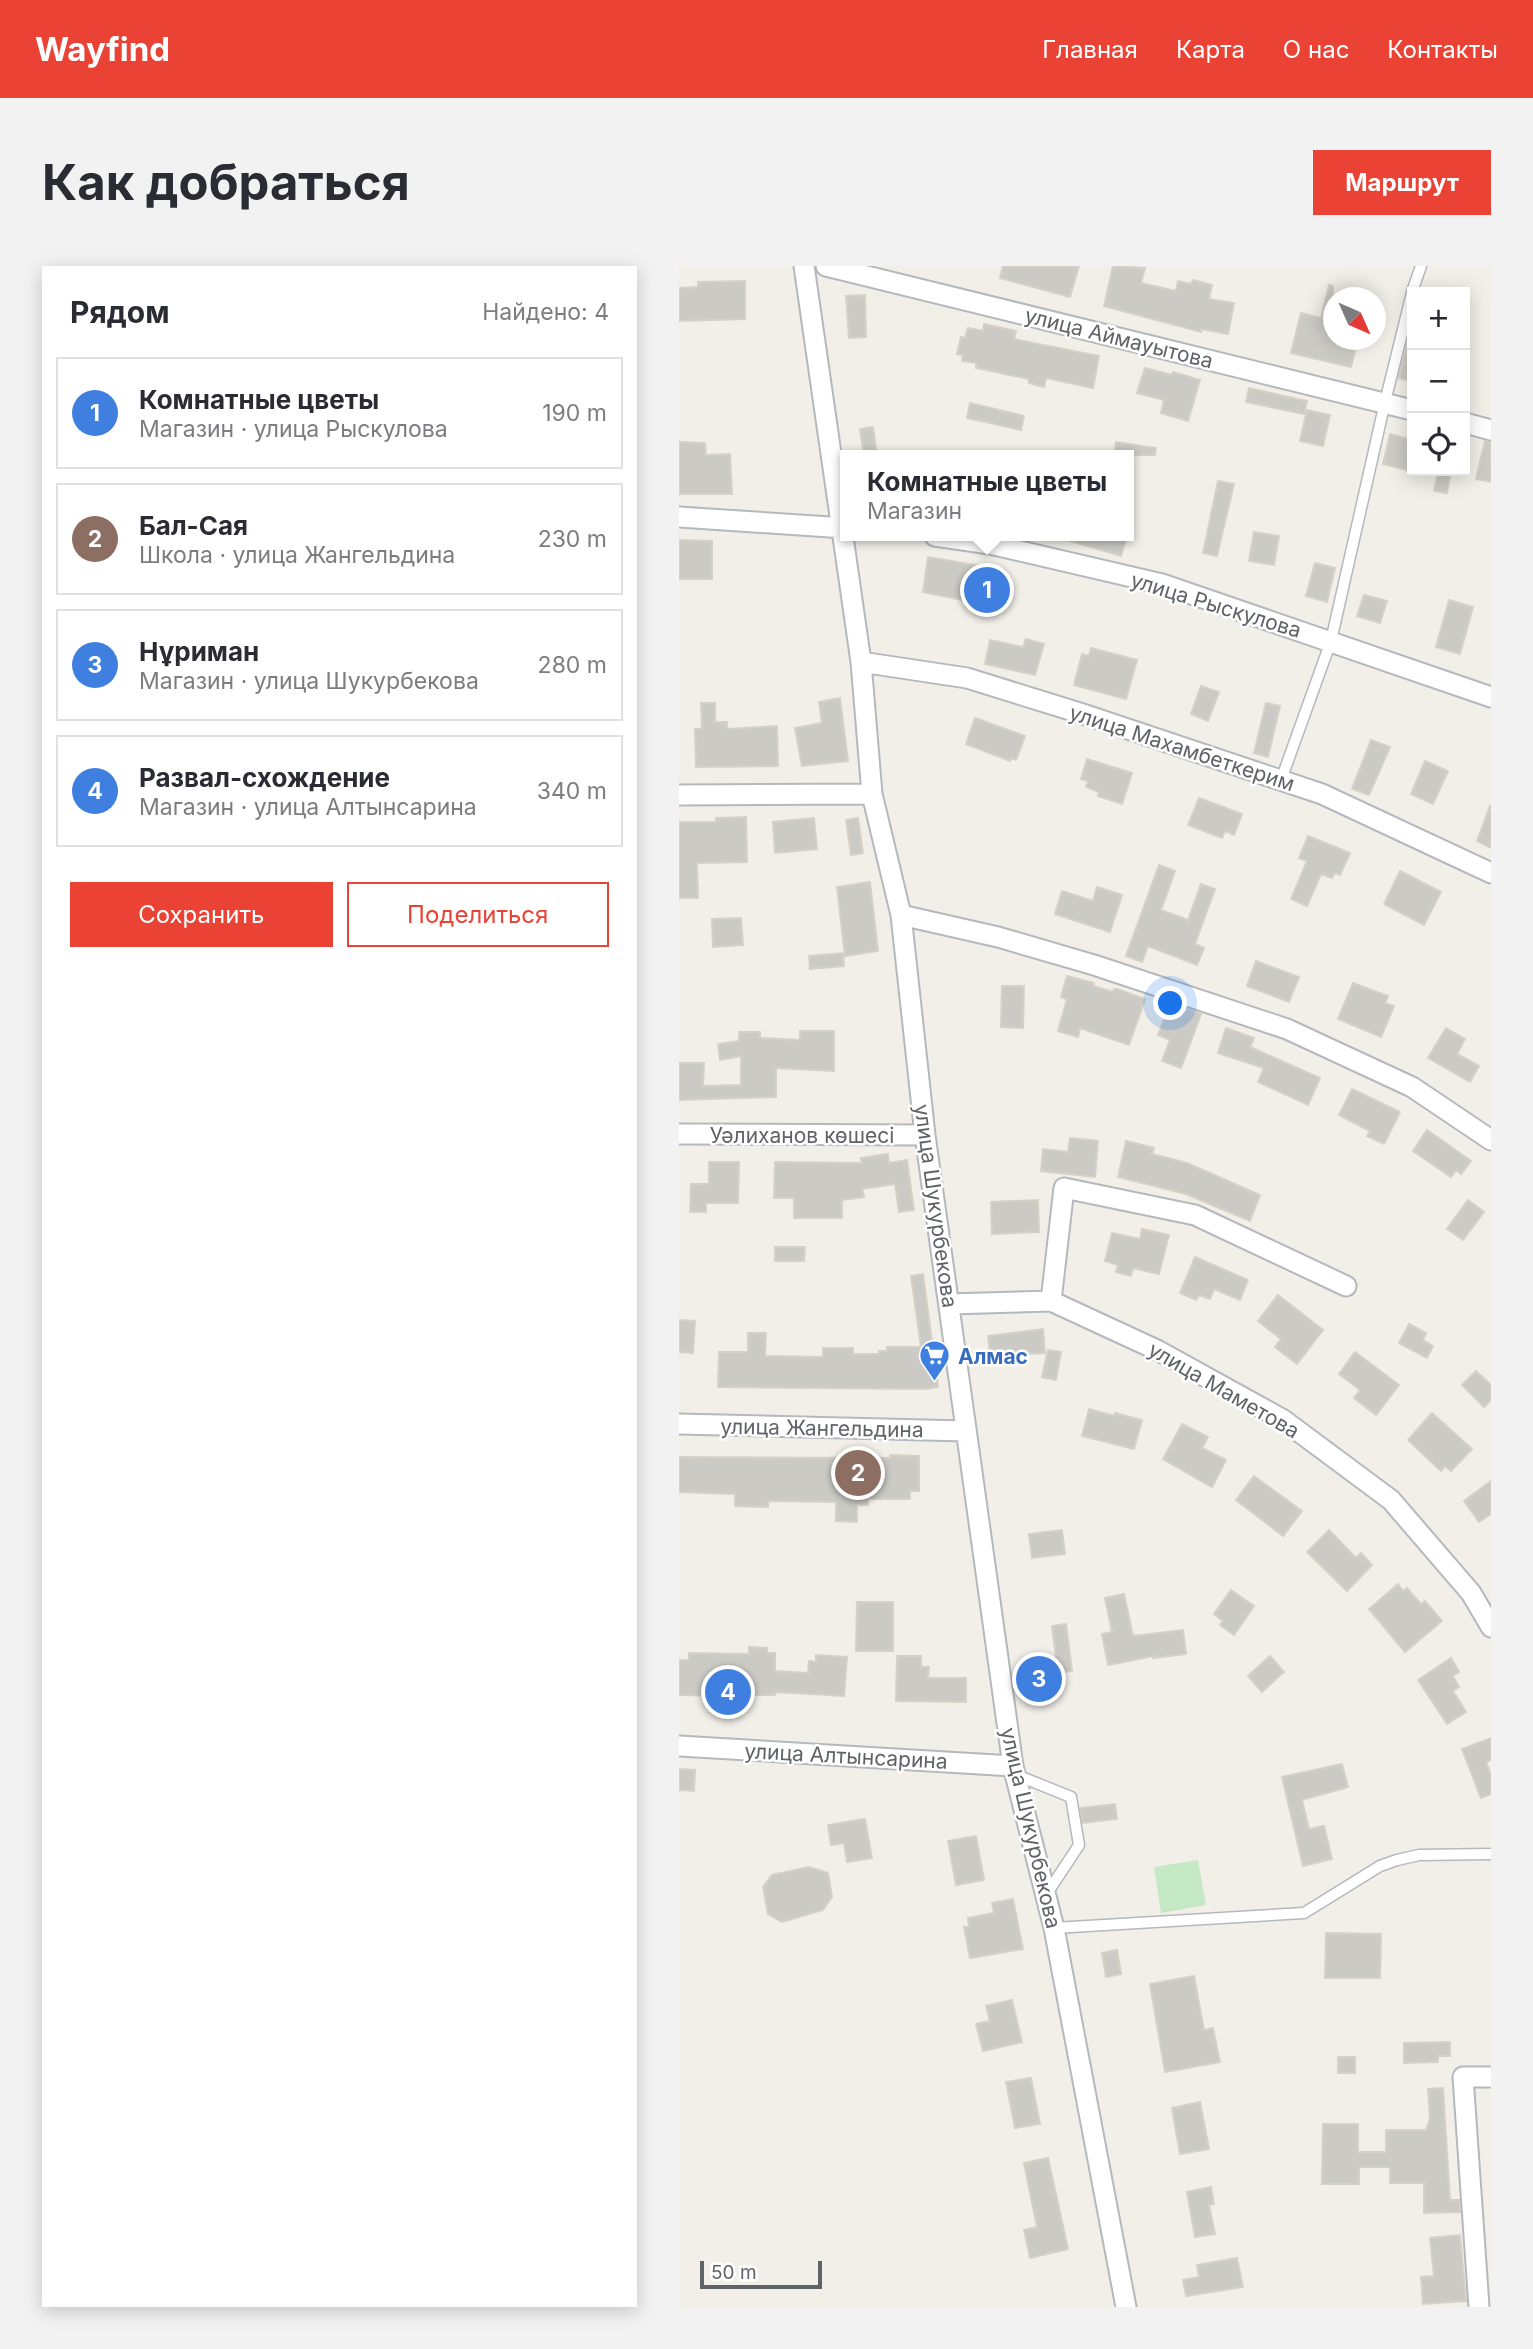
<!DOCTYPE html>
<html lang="ru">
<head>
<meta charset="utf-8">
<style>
	body { margin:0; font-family:Inter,sans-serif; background:#f2f2f3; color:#2b2b33 }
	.controls { position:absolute; right:21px; top:21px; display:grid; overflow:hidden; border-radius:0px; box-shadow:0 4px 18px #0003 }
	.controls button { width:63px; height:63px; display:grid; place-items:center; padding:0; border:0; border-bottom:2px solid #e1e1e2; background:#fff; color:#2b2b33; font:35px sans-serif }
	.compass { position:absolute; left:644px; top:21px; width:63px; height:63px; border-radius:50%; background:#fff; box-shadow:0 4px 18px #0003; rotate:135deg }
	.scale { position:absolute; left:21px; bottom:18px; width:122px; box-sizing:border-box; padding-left:7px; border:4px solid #5f6368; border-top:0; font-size:19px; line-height:24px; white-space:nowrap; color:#5f6368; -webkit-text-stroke:5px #fff; paint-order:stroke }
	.you { position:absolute; left:492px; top:738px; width:24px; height:24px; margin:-18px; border:5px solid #fff; border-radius:50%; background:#1a73e8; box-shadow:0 0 0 10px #1a73e833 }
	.badge { display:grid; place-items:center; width:46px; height:46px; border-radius:50%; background:#ea4335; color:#fff; font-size:23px; font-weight:700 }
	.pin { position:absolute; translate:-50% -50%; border:4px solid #fff; box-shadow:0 2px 7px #0006 }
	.popup { position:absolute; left:161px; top:184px; width:294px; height:91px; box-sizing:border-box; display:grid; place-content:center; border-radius:0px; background:#fff; filter:drop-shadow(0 2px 5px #0005); font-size:23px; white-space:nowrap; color:#7c7c81 }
	.popup b { font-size:26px; color:#2b2b33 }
	.popup::after { content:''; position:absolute; left:50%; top:100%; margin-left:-14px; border:14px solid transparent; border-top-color:#fff }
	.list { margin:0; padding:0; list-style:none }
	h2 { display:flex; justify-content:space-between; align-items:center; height:91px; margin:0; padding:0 28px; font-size:30px }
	h2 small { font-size:23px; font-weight:400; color:#7c7c81 }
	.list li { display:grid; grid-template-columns:46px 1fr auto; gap:21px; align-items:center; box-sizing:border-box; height:112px; margin:0 14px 14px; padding:0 14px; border:2px solid #e1e1e2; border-radius:0px }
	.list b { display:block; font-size:26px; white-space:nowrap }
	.list p { margin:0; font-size:23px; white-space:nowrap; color:#7c7c81 }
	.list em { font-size:23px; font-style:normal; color:#7c7c81 }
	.actions { display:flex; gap:14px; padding:21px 28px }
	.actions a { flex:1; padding:16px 0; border:2px solid #ea4335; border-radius:0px; text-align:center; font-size:24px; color:#ea4335 }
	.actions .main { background:#ea4335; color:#fff }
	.icon { flex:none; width:38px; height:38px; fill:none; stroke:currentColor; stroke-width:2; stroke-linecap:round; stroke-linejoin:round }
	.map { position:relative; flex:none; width:812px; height:2041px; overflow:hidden; border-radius:0px }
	header { display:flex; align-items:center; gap:42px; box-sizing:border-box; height:98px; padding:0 35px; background:#ea4335; color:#fff }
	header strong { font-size:33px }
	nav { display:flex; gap:38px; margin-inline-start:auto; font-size:24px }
	.intro { display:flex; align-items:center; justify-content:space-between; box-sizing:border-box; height:168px; padding:0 42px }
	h1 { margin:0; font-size:49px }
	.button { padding:18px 32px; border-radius:0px; background:#ea4335; color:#fff; font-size:24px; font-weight:700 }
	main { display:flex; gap:42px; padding:0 42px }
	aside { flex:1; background:#fff; border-radius:0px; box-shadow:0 4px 18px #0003 }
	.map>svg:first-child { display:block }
	.green { fill:#c5e8c5 }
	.building { fill:#cccac5; stroke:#d6d1c6; stroke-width:2 }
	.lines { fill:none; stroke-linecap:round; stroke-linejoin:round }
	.service-casing { stroke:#b5b8bc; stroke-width:13 }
	.minor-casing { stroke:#b5b8bc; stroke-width:23 }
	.service { stroke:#fff; stroke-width:10 }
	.minor { stroke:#fff; stroke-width:19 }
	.labels { text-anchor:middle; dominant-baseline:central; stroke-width:5; stroke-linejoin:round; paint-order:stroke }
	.street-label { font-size:21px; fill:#5f6368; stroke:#fff }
	.shop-label { font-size:21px; font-weight:bold; fill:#366cbe; stroke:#fff; text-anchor:start }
</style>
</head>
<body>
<header>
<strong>Wayfind</strong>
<nav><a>Главная</a><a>Карта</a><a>О нас</a><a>Контакты</a></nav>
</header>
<div class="intro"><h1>Как добраться</h1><a class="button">Маршрут</a></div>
<main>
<aside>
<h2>Рядом<small>Найдено: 4</small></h2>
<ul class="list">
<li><span class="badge" style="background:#3f7fe0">1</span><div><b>Комнатные цветы</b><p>Магазин · улица Рыскулова</p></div><em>190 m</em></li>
<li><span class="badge" style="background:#8d6e63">2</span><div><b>Бал-Сая</b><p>Школа · улица Жангельдина</p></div><em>230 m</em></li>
<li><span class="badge" style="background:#3f7fe0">3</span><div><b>Нұриман</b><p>Магазин · улица Шукурбекова</p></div><em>280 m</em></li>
<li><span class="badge" style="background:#3f7fe0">4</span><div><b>Развал-схождение</b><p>Магазин · улица Алтынсарина</p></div><em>340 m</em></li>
</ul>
<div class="actions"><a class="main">Сохранить</a><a>Поделиться</a></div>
</aside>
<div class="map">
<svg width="812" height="2041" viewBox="0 0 812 2041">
	<rect width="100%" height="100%" fill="#f1efe8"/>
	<path class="green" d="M519,1594L527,1639L482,1647L475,1601Z"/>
	<path class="building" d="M324,0H400L391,31L321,12Z
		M434,0L466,2L462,17L497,25L499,15L512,18L514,14L533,19L530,33L555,37L549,68L522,63V66L425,40Z
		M66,15V53L0,55V22L19,21V16Z
		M650,19L654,20V74H679L672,101L612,87L622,47L642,52Z
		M186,29L187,71L170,72L167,30Z
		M305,58L337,65L335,73L420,90L414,122L367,112L365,121L350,117V113L297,102V97L283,95L284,89L278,88L282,71L286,72L289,62L304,65Z
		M730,72L733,73L731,115L720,112Z
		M466,102L493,109L494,106L521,114L509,155L482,147L485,134L458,127Z
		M570,122L628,135L625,148L567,136Z
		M291,137L345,150L342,164L288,152Z
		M628,144L651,149L644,180L621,175Z
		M194,161L198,189H185L181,163Z
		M711,168L733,174L731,205L704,198Z
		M806,175L812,176V216L797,213Z
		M0,176L26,177L27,189L51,188L53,228H0Z
		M437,176L477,182L476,189H435Z
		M759,205H772L768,227L755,225Z
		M539,215L555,218L538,290L524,287Z
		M575,266L600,270L595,299L570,295Z
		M386,270H448L442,290L385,273Z
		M0,274L33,275V313H0Z
		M249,291L325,304L317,341L244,326Z
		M636,297L656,302L648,336L627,330Z
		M685,329L708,335L701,357L678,350Z
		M770,334L794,341L781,388L757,381Z
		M347,373L365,378L356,409L306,398L311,374L344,381Z
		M412,382L458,394L447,433L395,419L403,388L410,390Z
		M522,420L540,426L529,455L512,448Z
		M161,432L169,495L123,500L116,462L143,457L140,436Z
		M22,437H36V456H48V463L98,460L99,500L17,501L16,463H23Z
		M587,437L601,440L589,491L575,487Z
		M296,452L346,470L337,494L332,492L331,495L287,478Z
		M692,474L711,481L690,529L673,523Z
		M408,493L453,507L443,538L419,530L420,526L407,521L409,515L402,513Z
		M746,495L769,505L754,538L732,528Z
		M520,532L563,548L555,569L546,565L543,572L509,559Z
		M811,540H812V582L798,575Z
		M67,551L68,596L18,597L19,632H0V556H37V552Z
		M135,552L138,583L96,587L94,556Z
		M179,552L184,587L172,589L167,554Z
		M629,570L671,587L661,609L656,607L653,612L642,608L628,640L612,633L628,595L620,592Z
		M480,599L496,605L482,644L509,654L522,618L536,623L516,678L525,682L518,699L469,680L463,696L447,690Z
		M721,605L762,626L745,659L705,638Z
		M191,616L199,685L166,690L158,621Z
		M418,621L443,629L431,666L376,648L383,625L414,635Z
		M62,652L64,679L34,681L33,653Z
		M164,687L165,700L131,703L130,690Z
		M577,695L620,711L610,736L568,720Z
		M388,710L415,717L414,720L434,726L435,723H438L466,733L450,779L401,762L399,771L379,765L388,733L382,731Z
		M674,717L709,730L706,737L715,740L702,771L659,753Z
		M323,720H345L344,762L322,761Z
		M491,737L522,748L502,802L483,795L491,774L479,769Z
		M547,762L575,772L571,781L641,812L629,839L579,816L585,802L539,787Z
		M767,762L786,773L778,788L800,800L791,816L749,792Z
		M121,765H155V805L97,802V831L0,834V797H25L24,820L62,819V790L41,794L39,778L60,775V766H81V772L121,774Z
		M673,823L721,846L705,878L688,870L691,865L660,849Z
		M748,864L792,895L782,908L777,904L772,911L734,885Z
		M391,872L419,875L416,911L362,905L364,883L389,886Z
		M447,875L475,882L473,888L508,897L581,929L571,955L507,928L439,911Z
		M209,888L210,897L228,894L235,944L220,946L216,918L183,923L185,931L163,934V952H115V932H95L96,896L183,897L182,892Z
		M30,896H60L59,937H27V946H11L12,918H30Z
		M359,934L360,966L313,968L312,936Z
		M789,934L805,946L784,974L768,963Z
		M463,963L490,969L480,1008L454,1002L452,1010L437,1006L439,999L426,995L433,967L461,973Z
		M96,981H126L125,995H96Z
		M516,991L569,1014L561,1034L535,1023L531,1033L520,1029L517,1034L501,1027Z
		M244,1008L259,1121L247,1123L39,1121L40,1086H69V1067H87L86,1090L144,1091V1082H174V1088H200V1085H208V1081H242L232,1010Z
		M599,1029L644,1064L618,1098L596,1081L602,1073L579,1055Z
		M0,1054L16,1055L14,1087L0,1086Z
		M730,1058L747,1067L744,1074L754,1080L748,1092L720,1077Z
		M364,1063L366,1087L327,1089L328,1096L312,1098L309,1070Z
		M369,1084L382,1086L377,1114L363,1111Z
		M676,1086L720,1119L697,1149L675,1132L681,1124L660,1108Z
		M797,1105L812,1119V1134L805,1141L783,1119Z
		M410,1143L435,1150L436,1147L463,1154L455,1183L403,1170Z
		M753,1147L793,1183L772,1205L766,1200L762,1205L729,1174Z
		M503,1158L529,1171L523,1182L547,1194L533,1221L484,1193Z
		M211,1189L240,1190V1225H231V1233H189V1239H178V1256L157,1255V1236L89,1235V1241L56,1240V1228L0,1226V1191L211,1192Z
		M575,1210L623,1245L604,1270L557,1234Z
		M812,1215V1248L800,1256L785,1235Z
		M383,1264L386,1288L353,1292L350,1268Z
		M650,1264L677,1292L682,1287L693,1299L668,1325L628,1286Z
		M719,1318L724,1325L728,1322L742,1338L746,1335L763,1355L726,1386L690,1343Z
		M552,1324L575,1340L555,1369L541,1359L544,1355L535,1348Z
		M445,1328L454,1370L504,1364L507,1388L474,1392V1390L429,1399L423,1368L433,1366L426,1332Z
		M178,1336H214V1385H177Z
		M387,1358L393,1405L379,1407L373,1360Z
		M70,1381L88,1382V1387H96V1405L129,1407L130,1395L137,1396V1389L168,1391L165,1430L96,1426V1429H58V1433H44V1430L0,1429V1394H10V1387L70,1388Z
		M218,1390H242V1401H250L249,1412H287V1436L217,1435Z
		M591,1390L605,1406L583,1426L569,1410Z
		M772,1392L780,1406L774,1410L780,1421L774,1425L787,1446L768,1458L739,1414Z
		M812,1472V1494L807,1496L812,1509V1528L802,1532L783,1483Z
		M663,1498L669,1521L623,1534L630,1563L645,1560L653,1593L624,1600L603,1511Z
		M0,1503L16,1504L15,1525L0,1524Z
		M436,1538L438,1553L404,1557L401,1542Z
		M186,1553L193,1592L168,1596L165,1577L152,1579L149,1559Z
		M297,1570L305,1614L277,1619L269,1575Z
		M130,1601L149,1607L153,1631L144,1644L103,1656L89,1648L84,1621L93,1609Z
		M334,1633L344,1683L291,1692L285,1661H290L289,1652L315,1647L313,1637Z
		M647,1667L702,1668L701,1712H646Z
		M438,1684L442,1708L427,1711L423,1687Z
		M515,1710L525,1764L534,1762L541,1796L486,1806L471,1718Z
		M333,1734L343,1776L304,1785L297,1758L311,1755L307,1740Z
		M771,1776V1790H759V1796L725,1797V1777Z
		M659,1791H676V1807H659Z
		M352,1812L361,1858L336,1862L327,1816Z
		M764,1822L771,1934H780L781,1946L745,1947V1917H711V1901H680V1918H643L644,1858H679V1886H707V1864H747L751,1853L749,1823Z
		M521,1836L530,1883L501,1888L493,1842Z
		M369,1892L389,1983L351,1992L345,1964L358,1961L345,1897Z
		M532,1921L535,1938L530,1939L536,1968L516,1971L508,1926Z
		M781,1969L787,2035L744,2038L742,2011L755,2010L751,1972Z
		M558,1992L564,2021L507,2030L504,2014L520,2011L518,1999Z"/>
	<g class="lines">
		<defs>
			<path id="service" d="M733,26L742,0
				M602,514L652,375L706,136L733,27
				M335,1508L392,1531L400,1579L367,1629
				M375,1662L625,1647L701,1600L718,1594L740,1589L812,1588"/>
			<path id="minor" d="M125,0L182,396L193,528L222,649L246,869L334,1500L375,1662L447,2041
				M147,0L733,144
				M786,157L812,164
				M0,251L166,262
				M256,270L311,278L483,318L812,431
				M182,396L288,412L404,448L643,528L812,607
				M0,529L193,528
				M222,649L319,671L415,699L608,763L733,821L812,874
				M0,868L246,869
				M372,1035L385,922L516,949L667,1020
				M270,1038L372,1035L478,1084L603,1153L712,1234L792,1327L812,1361
				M0,1158L287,1165
				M0,1480L334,1500
				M800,2041L784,1811H812"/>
		</defs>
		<use href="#service" class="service-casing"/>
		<use href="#minor" class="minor-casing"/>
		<use href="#service" class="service"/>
		<use href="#minor" class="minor"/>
	</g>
	<defs>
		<symbol id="supermarket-pin" viewBox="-11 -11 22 30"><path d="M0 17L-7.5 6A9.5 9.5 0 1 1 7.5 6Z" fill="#3f7fe0" stroke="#fff"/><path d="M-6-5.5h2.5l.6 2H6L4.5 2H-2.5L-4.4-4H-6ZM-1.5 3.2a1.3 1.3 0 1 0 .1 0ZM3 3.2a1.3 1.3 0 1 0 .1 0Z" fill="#fff"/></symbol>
	</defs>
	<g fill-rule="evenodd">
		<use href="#supermarket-pin" x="238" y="1072" width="35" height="47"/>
	</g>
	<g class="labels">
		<g class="street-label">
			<text transform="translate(440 72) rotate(14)">улица Аймауытова</text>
			<text transform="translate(537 339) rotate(17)">улица Рыскулова</text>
			<text transform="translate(503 482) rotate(18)">улица Махамбеткерим</text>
			<text x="123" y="869">Уәлиханов көшесі</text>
			<text transform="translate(257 940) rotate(82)">улица Шукурбекова</text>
			<text transform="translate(545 1124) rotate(30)">улица Маметова</text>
			<text transform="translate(143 1162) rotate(1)">улица Жангельдина</text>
			<text transform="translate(167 1490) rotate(3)">улица Алтынсарина</text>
			<text transform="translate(352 1562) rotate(77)">улица Шукурбекова</text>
		</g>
		<g class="shop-label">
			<text x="279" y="1090">Алмас</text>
		</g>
	</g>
</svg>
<div class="controls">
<button>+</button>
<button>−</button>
<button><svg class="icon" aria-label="locate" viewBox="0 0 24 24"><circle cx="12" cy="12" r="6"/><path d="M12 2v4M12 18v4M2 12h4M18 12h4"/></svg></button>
</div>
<svg class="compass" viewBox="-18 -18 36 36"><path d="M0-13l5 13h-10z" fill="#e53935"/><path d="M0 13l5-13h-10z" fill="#7c7c81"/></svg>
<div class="scale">50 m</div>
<div class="you"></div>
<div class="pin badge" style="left:308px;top:324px;background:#3f7fe0">1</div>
<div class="popup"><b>Комнатные цветы</b>Магазин</div>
<div class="pin badge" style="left:179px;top:1207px;background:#8d6e63">2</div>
<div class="pin badge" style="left:360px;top:1413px;background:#3f7fe0">3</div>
<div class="pin badge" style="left:49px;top:1426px;background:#3f7fe0">4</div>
</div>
</main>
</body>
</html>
